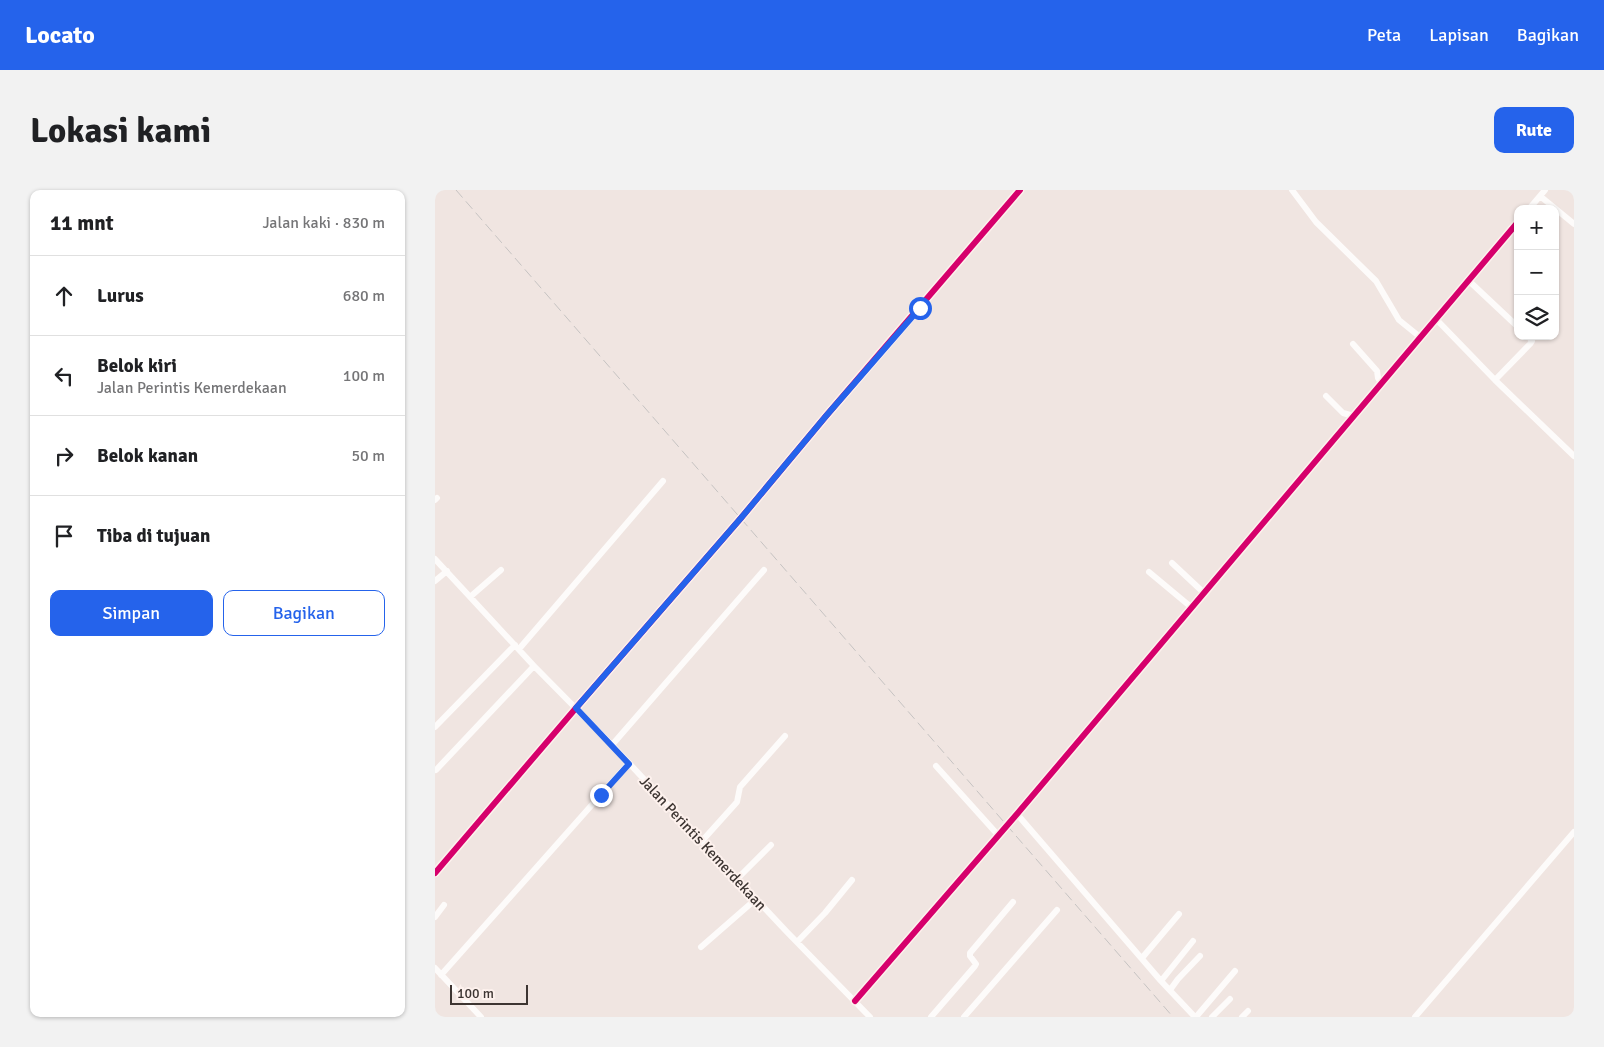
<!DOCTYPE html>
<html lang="id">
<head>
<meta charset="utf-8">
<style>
	body { margin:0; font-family:Signika,sans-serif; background:#f2f2f2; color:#202124 }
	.controls { position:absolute; right:15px; top:15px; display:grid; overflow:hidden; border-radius:10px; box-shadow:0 1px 4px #0004 }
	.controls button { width:45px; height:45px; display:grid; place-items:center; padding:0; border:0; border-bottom:1px solid #e0e0e0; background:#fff; color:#202124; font:25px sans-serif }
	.scale { position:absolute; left:15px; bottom:12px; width:78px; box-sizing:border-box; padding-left:5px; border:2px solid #3d3532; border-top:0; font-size:14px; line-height:18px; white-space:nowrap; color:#3d3532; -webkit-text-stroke:4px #fdf1ed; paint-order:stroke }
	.stop { position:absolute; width:15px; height:15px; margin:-11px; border:4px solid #2563eb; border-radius:50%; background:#fff }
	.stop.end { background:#2563eb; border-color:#fff; box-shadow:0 1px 5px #0008 }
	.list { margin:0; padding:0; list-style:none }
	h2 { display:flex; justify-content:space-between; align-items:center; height:65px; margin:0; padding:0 20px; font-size:21px }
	h2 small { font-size:16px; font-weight:400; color:#757577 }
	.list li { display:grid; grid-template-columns:32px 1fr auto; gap:15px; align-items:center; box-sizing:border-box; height:80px; padding:0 20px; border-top:1px solid #e0e0e0 }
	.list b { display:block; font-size:19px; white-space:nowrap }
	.list p { margin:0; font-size:16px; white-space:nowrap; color:#757577 }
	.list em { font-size:16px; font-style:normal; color:#757577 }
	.actions { display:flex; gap:10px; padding:15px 20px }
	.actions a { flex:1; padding:11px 0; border:1px solid #2563eb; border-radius:10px; text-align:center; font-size:18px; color:#2563eb }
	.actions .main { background:#2563eb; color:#fff }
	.icon { flex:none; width:28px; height:28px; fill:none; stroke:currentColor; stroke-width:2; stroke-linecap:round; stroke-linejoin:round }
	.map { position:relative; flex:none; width:1139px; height:827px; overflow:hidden; border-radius:10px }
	header { display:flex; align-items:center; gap:30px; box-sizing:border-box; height:70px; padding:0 25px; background:#2563eb; color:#fff }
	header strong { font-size:24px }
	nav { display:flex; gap:28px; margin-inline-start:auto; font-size:18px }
	.intro { display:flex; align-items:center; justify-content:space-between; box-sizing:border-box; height:120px; padding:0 30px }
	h1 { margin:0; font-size:35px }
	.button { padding:12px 22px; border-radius:10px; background:#2563eb; color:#fff; font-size:18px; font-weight:700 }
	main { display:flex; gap:30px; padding:0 30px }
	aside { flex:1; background:#fff; border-radius:10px; box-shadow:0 1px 4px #0004 }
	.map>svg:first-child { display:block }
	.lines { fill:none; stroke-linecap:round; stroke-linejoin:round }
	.minor { stroke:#fdfbfa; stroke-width:6 }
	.rail { stroke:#c6c3c2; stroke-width:1; stroke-dasharray:10 5; stroke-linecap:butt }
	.cycleway-casing { stroke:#fdf1ed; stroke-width:9 }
	.cycleway { stroke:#d6006c; stroke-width:6 }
	.route { stroke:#2563eb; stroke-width:6 }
	.labels { text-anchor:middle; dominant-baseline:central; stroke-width:4; stroke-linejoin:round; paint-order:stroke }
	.street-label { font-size:15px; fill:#3d3532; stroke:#fdf1ed }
</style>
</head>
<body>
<header>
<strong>Locato</strong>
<nav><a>Peta</a><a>Lapisan</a><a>Bagikan</a></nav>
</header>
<div class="intro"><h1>Lokasi kami</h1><a class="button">Rute</a></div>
<main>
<aside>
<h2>11 mnt<small>Jalan kaki · 830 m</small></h2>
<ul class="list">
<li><svg class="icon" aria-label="ahead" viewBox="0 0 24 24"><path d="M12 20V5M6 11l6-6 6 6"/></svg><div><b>Lurus</b></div><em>680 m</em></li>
<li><svg class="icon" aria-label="left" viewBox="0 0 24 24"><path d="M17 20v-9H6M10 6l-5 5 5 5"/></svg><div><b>Belok kiri</b><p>Jalan Perintis Kemerdekaan</p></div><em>100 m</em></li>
<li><svg class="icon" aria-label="right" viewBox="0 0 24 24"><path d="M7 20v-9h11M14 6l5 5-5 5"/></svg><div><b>Belok kanan</b></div><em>50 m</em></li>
<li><svg class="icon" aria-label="arrive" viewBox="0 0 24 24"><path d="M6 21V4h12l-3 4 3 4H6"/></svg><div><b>Tiba di tujuan</b></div></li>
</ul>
<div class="actions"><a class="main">Simpan</a><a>Bagikan</a></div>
</aside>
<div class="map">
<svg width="1139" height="827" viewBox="0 0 1139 827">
	<rect width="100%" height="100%" fill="#f0e5e1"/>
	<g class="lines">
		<path class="minor" d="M857,0L881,32L941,91L964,130L985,147
			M1105,6L1139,34
			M1094,19L1110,0
			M1033,90L1083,137
			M1001,129L1060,190L1095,154L1097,151L1093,146
			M918,154L942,181L943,188L946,193
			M1060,190L1139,266
			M891,206L908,223L919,226
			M0,310L2,308
			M0,369L99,476L177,555L352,742L435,827
			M737,373L768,402
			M714,382L756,417
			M0,391L12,381
			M35,407L66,380
			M84,459L228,291
			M0,537L80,455
			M177,555L329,380
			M501,576L563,645
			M1,580L99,476
			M582,624L726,791L760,827
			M267,651L302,612L305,597L350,546
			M0,683L141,518L306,328L391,226L585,0
			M303,688L336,655
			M0,727L9,715
			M362,752L390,723L417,690
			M266,757L321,709
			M707,768L744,724
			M0,778L46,827
			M6,785L194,573
			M726,791L758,751
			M735,800L743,789L765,766
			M420,811L582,624L1083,32
			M496,827L540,776L541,774L535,766V763L578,712
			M529,827L622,720
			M761,827L800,781
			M777,827L795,809
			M807,827L813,821
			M980,827L1139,642"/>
		<path class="rail" d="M21,0L738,827"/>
		<defs>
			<path id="cycleway" d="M0,683L141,518L306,328L391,226L585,0
				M420,811L582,624L1083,32"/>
		</defs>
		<use href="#cycleway" class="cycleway-casing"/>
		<use href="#cycleway" class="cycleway"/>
	</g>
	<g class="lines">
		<path class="route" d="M166,605L194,574L141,518L306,328L391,226L485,118"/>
	</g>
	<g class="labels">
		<g class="street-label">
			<text transform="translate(268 653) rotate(47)">Jalan Perintis Kemerdekaan</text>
		</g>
	</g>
</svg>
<div class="controls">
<button>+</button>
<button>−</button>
<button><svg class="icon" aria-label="layers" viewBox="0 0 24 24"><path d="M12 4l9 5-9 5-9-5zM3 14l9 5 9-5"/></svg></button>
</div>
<div class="scale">100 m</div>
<div class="stop" style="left:485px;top:118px"></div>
<div class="stop end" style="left:166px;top:605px"></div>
</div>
</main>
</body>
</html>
